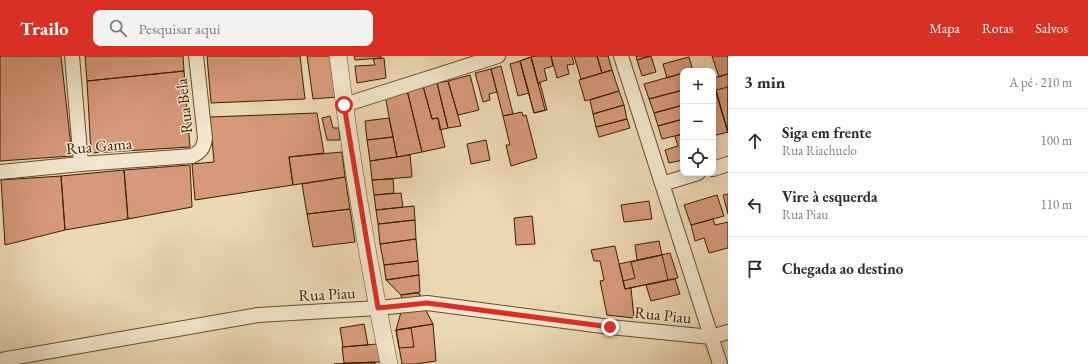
<!DOCTYPE html>
<html lang="pt">
<head>
<meta charset="utf-8">
<style>
	body { margin:0; font-family:"EB Garamond",serif; background:#f2f2f3; color:#2b2b33 }
	.controls { position:absolute; right:12px; top:12px; display:grid; overflow:hidden; border-radius:8px; box-shadow:0 2px 10px #0003 }
	.controls button { width:36px; height:36px; display:grid; place-items:center; padding:0; border:0; border-bottom:1px solid #e1e1e2; background:#fff; color:#2b2b33; font:20px sans-serif }
	.stop { position:absolute; width:12px; height:12px; margin:-9px; border:3px solid #d93025; border-radius:50%; background:#fff }
	.stop.end { background:#d93025; border-color:#fff; box-shadow:0 1px 4px #0008 }
	.list { margin:0; padding:0; list-style:none }
	h2 { display:flex; justify-content:space-between; align-items:center; height:52px; margin:0; padding:0 16px; font-size:17px }
	h2 small { font-size:13px; font-weight:400; color:#7c7c81 }
	.list li { display:grid; grid-template-columns:26px 1fr auto; gap:12px; align-items:center; box-sizing:border-box; height:64px; padding:0 16px; border-top:1px solid #e1e1e2 }
	.list b { display:block; font-size:15px; white-space:nowrap }
	.list p { margin:0; font-size:13px; white-space:nowrap; color:#7c7c81 }
	.list em { font-size:13px; font-style:normal; color:#7c7c81 }
	.icon { flex:none; width:22px; height:22px; fill:none; stroke:currentColor; stroke-width:2; stroke-linecap:round; stroke-linejoin:round }
	.map { position:relative; flex:none; width:728px; height:308px; overflow:hidden }
	header { display:flex; align-items:center; gap:24px; box-sizing:border-box; height:56px; padding:0 20px; background:#d93025; color:#fff }
	header strong { font-size:19px }
	nav { display:flex; gap:22px; margin-inline-start:auto; font-size:14px }
	.search { width:280px; height:36px; background:#f2f2f3; display:flex; align-items:center; gap:10px; box-sizing:border-box; padding:0 14px; border-radius:8px; color:#7c7c81; font-size:15px }
	main { display:flex }
	aside { flex:1; background:#fff }
	.map>svg:first-child { display:block }
	.building { fill:#d69979; stroke:#3a1f02 }
	.lines { fill:none; stroke-linecap:round; stroke-linejoin:round }
	.minor-casing { stroke:#664d2f; stroke-width:16 }
	.tertiary-casing { stroke:#664d2f; stroke-width:18 }
	.minor { stroke:#f3e6cf; stroke-width:14 }
	.tertiary { stroke:#f3e6cf; stroke-width:17 }
	.route { stroke:#d93025; stroke-width:5 }
	.labels { text-anchor:middle; dominant-baseline:central; stroke-width:3; stroke-linejoin:round; paint-order:stroke }
	.street-label { font-size:16px; fill:#3a1f02; stroke:#f3e6cf }
</style>
</head>
<body>
<header>
<strong>Trailo</strong>
<div class="search"><svg class="icon" aria-label="search" viewBox="0 0 24 24"><circle cx="10" cy="10" r="6"/><path d="M15 15l6 6"/></svg>Pesquisar aqui</div>
<nav><a>Mapa</a><a>Rotas</a><a>Salvos</a></nav>
</header>
<main>
<div class="map">
<svg width="728" height="308" viewBox="0 0 728 308">
	<rect width="100%" height="100%" fill="#ecd8b5"/>
	<filter id="stains"><feTurbulence type="fractalNoise" baseFrequency=".005" numOctaves="4"/><feColorMatrix values="0 0 0 0 .2 0 0 0 0 .09 0 0 0 0 .02 0 0 0 .5 -.17"/></filter>
	<radialGradient id="worn" r=".72"><stop offset=".6" stop-color="#630" stop-opacity="0"/><stop offset="1" stop-color="#630" stop-opacity=".3"/></radialGradient>
	<path class="building" d="M0,0H61L72,100L0,105Z
		M85,0H183L184,15L87,25Z
		M207,0H300L305,43L211,47Z
		M307,0H330L337,41L313,43Z
		M354,0H381V2L355,4Z
		M536,0H551L553,10L544,13L547,24L538,27L531,1Z
		M551,0H572L574,8L567,9L569,18L557,22Z
		M574,0H597L602,17L581,23Z
		M597,0H608L612,14L602,17Z
		M636,0H650L637,4Z
		M651,0L656,16L642,20L637,4Z
		M712,0H728V18L719,21Z
		M531,1L538,27H540L547,54L534,57L520,5Z
		M531,1L545,54L534,57L520,5Z
		M689,1L693,15H683V17L667,22L663,8Z
		M384,2L386,22L357,27L355,10L375,9L373,3Z
		M520,5L529,37L518,40L510,8Z
		M501,10L513,58L503,60L491,13Z
		M491,13L497,36L489,38L490,44L483,46L475,17Z
		M612,14L619,35L585,45L579,24Z
		M184,15L190,91L91,97L87,25Z
		M683,17V34L649,43L644,28Z
		M728,18V77L713,26V22Z
		M470,19L479,54L458,59L448,25Z
		M448,25L461,70L448,72L437,27Z
		M713,26L728,76L713,80Z
		M437,27L448,72L440,74L438,62L432,63L423,30Z
		M423,30L432,63L438,62L445,91L422,96L407,34Z
		M728,31V77L716,34Z
		M407,34L422,96L397,101L385,40Z
		M683,34V49L654,57L649,43Z
		M619,35L624,49L593,58L590,44Z
		M624,49L627,63L596,71L593,58Z
		M683,49V63L658,70L654,57Z
		M522,56L523,60L526,59L537,102L511,110L506,89H510L503,60Z
		M317,57L324,97L289,101L293,129L195,144L192,108L214,106L210,61Z
		M330,60L333,72H339L340,84H327L322,62Z
		M389,62L393,81L367,84L365,65Z
		M627,63L630,72L599,81L596,71Z
		M683,63V78L662,83L658,70Z
		M683,78V104L669,107L665,94L678,90L675,80Z
		M393,81L397,101L370,105L367,84Z
		M713,83L716,95H713Z
		M486,84L490,104L471,108L467,88Z
		M342,96L345,121L293,129L289,101Z
		M410,99L412,121L372,124L370,105Z
		M190,109L192,151L128,163L124,114Z
		M124,114L128,163L65,174L61,120Z
		M61,120L65,174L5,189L1,124Z
		M345,121L350,153L307,158L302,128Z
		M393,123L394,137L374,139L372,124Z
		M401,137L403,151L376,154L374,139Z
		M728,138V158L723,139Z
		M717,139L724,160L691,169L684,149Z
		M649,145L652,163L624,166L621,149Z
		M414,150L415,164L378,168L376,154Z
		M350,153L355,186L313,191L307,158Z
		M532,160L535,188L516,189L514,162Z
		M713,163L715,169L728,166V192L709,197L704,182L695,185L691,169Z
		M415,164L416,183L380,188L378,168Z
		M416,183L418,205L384,209L380,188Z
		M659,185L662,199L637,204L635,189Z
		M615,190L625,233L631,232L634,262L607,259L600,225L604,224L600,205H594L591,194Z
		M670,197L678,222L625,233L619,208Z
		M662,199L668,224L625,233L623,225L635,222L631,206Z
		M418,205L419,219L386,224L384,209Z
		M419,219L420,236L401,239L386,224Z
		M675,223L680,238L651,245L646,229Z
		M416,237L420,238L421,245L403,249L401,239Z
		M421,245L433,268L396,274L403,249Z
		M364,268L368,289L343,291L340,272Z
		M433,268L436,305L416,308H402L396,274Z
		M411,272L414,291L399,292L396,274Z
		M377,288L380,306L344,307L342,291Z
		M375,306V308H334Z"/>
	<g class="lines">
		<defs>
			<path id="minor" d="M72,0L81,108
				M621,0L720,308
				M344,49L498,0
				M713,113L728,108
				M0,116L81,108L192,100C201,96 204,91 205,82L196,0
				M662,128L698,117
				M0,304L258,259L378,252L427,247L610,271L711,281L728,276"/>
			<path id="tertiary" d="M338,0C351,103 368,206 389,308"/>
		</defs>
		<use href="#minor" class="minor-casing"/>
		<use href="#tertiary" class="tertiary-casing"/>
		<use href="#minor" class="minor"/>
		<use href="#tertiary" class="tertiary"/>
	</g>
	<g class="lines">
		<path class="route" d="M344,49L378,252L427,247L610,271"/>
	</g>
	<g class="labels">
		<g class="street-label">
			<text transform="translate(184 50) rotate(-96)">Rua Bela</text>
			<text transform="translate(99 90) rotate(-5)">Rua Gama</text>
			<text transform="translate(327 238) rotate(-3)">Rua Piau</text>
			<text transform="translate(663 259) rotate(6)">Rua Piau</text>
		</g>
	</g>
	<rect width="100%" height="100%" filter="url(#stains)"/>
	<rect width="100%" height="100%" fill="url(#worn)"/>
</svg>
<div class="controls">
<button>+</button>
<button>−</button>
<button><svg class="icon" aria-label="locate" viewBox="0 0 24 24"><circle cx="12" cy="12" r="6"/><path d="M12 2v4M12 18v4M2 12h4M18 12h4"/></svg></button>
</div>
<div class="stop" style="left:344px;top:49px"></div>
<div class="stop end" style="left:610px;top:271px"></div>
</div>
<aside>
<h2>3 min<small>A pé · 210 m</small></h2>
<ul class="list">
<li><svg class="icon" aria-label="ahead" viewBox="0 0 24 24"><path d="M12 20V5M6 11l6-6 6 6"/></svg><div><b>Siga em frente</b><p>Rua Riachuelo</p></div><em>100 m</em></li>
<li><svg class="icon" aria-label="left" viewBox="0 0 24 24"><path d="M17 20v-9H6M10 6l-5 5 5 5"/></svg><div><b>Vire à esquerda</b><p>Rua Piau</p></div><em>110 m</em></li>
<li><svg class="icon" aria-label="arrive" viewBox="0 0 24 24"><path d="M6 21V4h12l-3 4 3 4H6"/></svg><div><b>Chegada ao destino</b></div></li>
</ul>
</aside>
</main>
</body>
</html>
